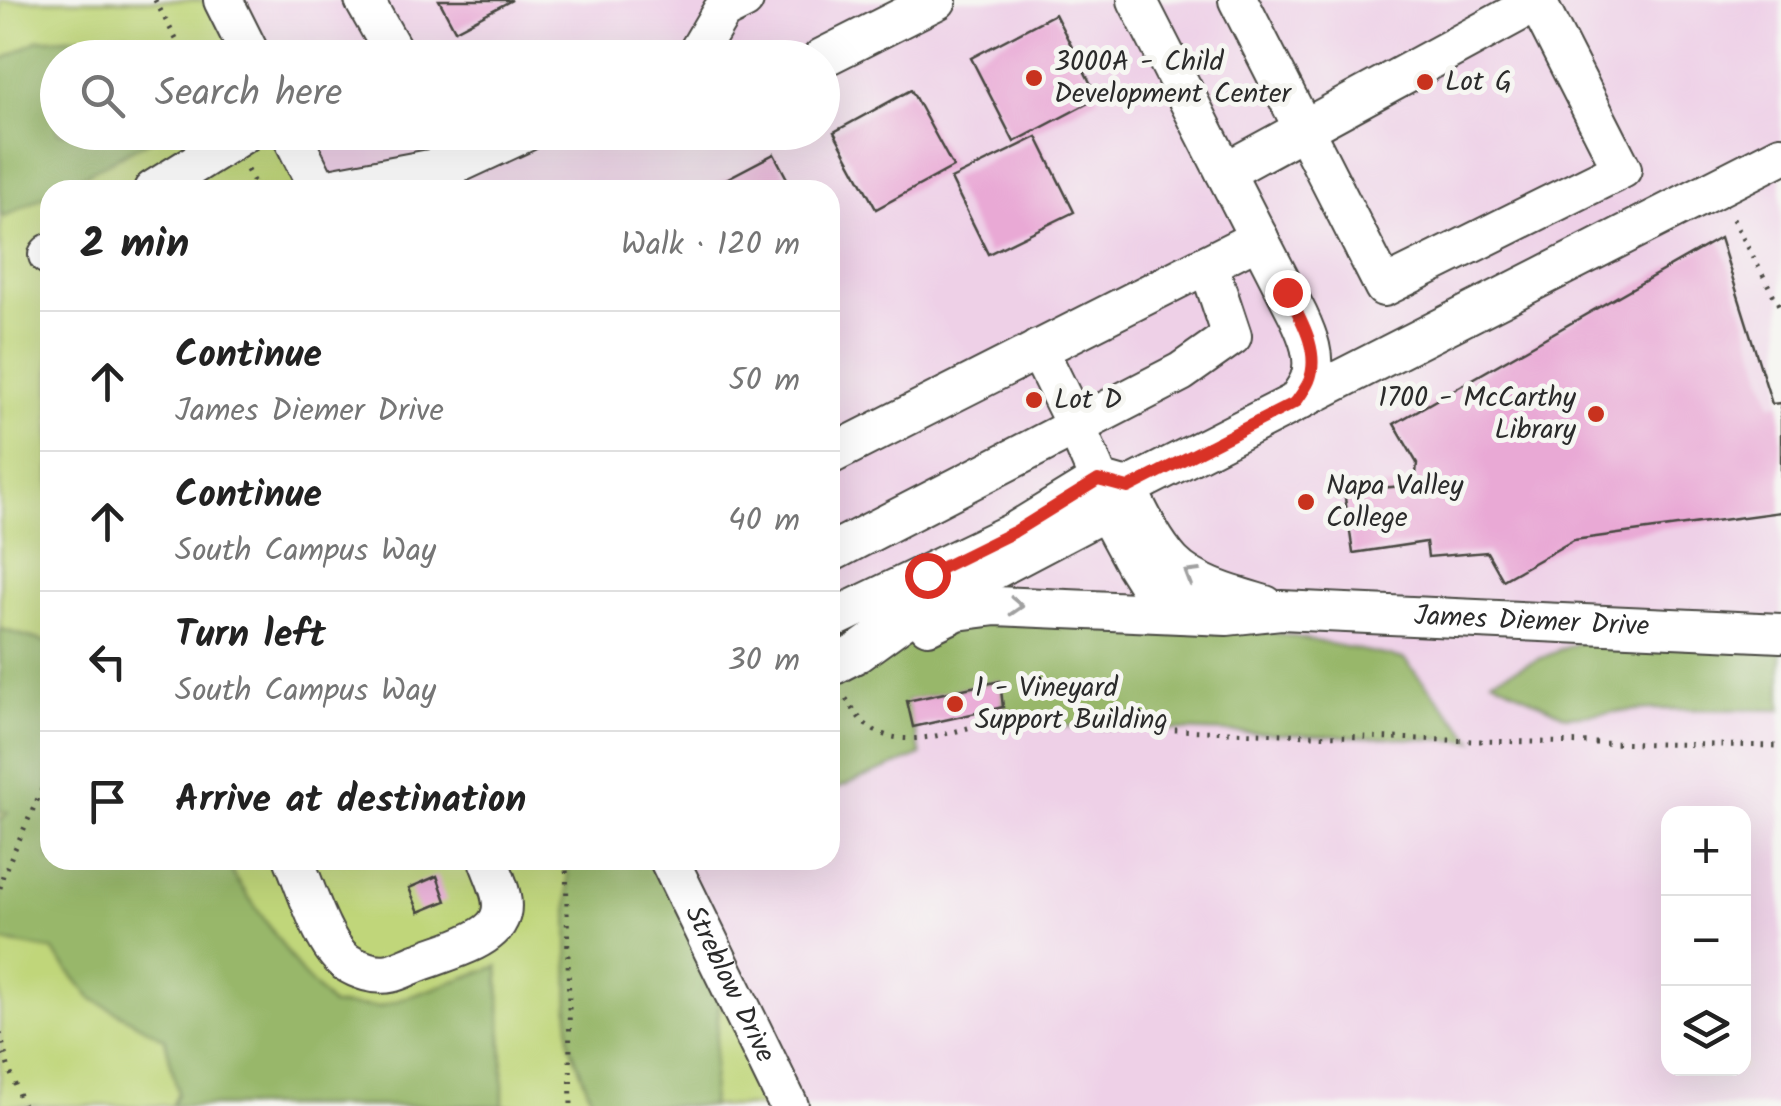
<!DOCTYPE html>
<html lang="en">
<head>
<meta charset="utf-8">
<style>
	body { margin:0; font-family:Kalam,sans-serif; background:#f2f2f2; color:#222 }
	.controls { position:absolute; right:30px; bottom:30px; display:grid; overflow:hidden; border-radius:20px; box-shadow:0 10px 40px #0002 }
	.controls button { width:90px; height:90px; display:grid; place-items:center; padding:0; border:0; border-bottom:2px solid #e0e0e0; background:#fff; color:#222; font:50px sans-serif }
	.stop { position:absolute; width:30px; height:30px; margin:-22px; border:8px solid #d93025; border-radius:50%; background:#fff }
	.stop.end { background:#d93025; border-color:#fff; box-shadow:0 2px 10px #0008 }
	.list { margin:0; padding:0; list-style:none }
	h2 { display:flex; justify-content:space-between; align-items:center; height:130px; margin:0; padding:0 40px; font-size:42px }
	h2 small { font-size:32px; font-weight:400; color:#767676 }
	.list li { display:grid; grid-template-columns:65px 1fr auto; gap:30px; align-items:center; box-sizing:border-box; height:140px; padding:0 40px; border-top:2px solid #e0e0e0 }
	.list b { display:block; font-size:38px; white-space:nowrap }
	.list p { margin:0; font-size:32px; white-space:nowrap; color:#767676 }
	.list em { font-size:32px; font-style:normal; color:#767676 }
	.icon { flex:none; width:55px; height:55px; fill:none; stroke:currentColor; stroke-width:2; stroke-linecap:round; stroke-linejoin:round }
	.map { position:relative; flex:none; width:1781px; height:1106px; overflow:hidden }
	.search { position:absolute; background:#fff; box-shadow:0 10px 40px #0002; left:40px; top:40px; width:800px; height:110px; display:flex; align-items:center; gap:25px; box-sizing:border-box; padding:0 35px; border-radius:55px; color:#767676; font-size:38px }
	.panel { position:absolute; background:#fff; box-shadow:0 10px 40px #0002; left:40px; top:180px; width:800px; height:690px; border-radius:30px }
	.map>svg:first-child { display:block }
	.built { fill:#eed0e7; fill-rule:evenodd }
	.green { fill:#c0d67a; stroke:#768052; stroke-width:2.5 }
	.forest { fill:#98b76a; stroke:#62714a; stroke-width:2.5 }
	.building { fill:#e9a9d5 }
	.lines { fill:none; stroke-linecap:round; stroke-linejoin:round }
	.minor-casing { stroke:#474641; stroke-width:42 }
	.path { stroke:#474641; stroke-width:5; stroke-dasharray:2.5 8; stroke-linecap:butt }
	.minor { stroke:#fff; stroke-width:38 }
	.oneway { stroke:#a0a0a0 }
	.route { stroke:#d93025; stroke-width:12 }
	.poi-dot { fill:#c8321e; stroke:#f6f6f2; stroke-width:4 }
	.labels { text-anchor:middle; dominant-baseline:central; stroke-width:10; stroke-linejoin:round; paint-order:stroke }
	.poi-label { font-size:28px; fill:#2b2b2b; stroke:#f6f6f2; text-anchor:start }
	.street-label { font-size:28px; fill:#2b2b2b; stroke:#f6f6f2 }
</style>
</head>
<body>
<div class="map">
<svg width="1781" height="1106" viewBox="0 0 1781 1106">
	<rect width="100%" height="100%" fill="#f6f6f2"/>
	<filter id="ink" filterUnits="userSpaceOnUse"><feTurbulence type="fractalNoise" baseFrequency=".01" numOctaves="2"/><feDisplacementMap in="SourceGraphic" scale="20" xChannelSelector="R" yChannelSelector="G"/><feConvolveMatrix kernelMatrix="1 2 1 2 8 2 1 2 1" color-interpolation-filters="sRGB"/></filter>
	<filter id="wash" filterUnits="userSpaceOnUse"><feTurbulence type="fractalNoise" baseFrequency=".0048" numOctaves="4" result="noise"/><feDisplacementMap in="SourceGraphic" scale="40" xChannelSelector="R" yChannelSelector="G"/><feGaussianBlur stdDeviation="2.25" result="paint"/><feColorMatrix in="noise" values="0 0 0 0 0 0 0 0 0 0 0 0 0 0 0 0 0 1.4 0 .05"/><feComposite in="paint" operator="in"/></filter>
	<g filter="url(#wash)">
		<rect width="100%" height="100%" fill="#e6dfbb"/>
		<path class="built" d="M223,0H1781V1106H789L669,860H830V190H319L290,133L822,132V58L252,57ZM1668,814H1744V1068H1668Z"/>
		<path class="green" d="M0,0H223L252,57L58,58V132L290,133L319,190H50V860H669L789,1106H0Z"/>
		<path class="forest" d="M129,34L141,57L58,58V132L164,133L56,190H50V193L4,217L0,211V61L38,40Z
			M957,611L1183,614L1404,659L1474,741L1037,725L1003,707L999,681L907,701L921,755L832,790L830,788V667Z
			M1617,626L1781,633V710L1653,709L1566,716L1492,679Z
			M0,629L50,643V860H227L234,876L301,972L332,1005L379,1007L498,966L503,1061V1106H172L178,1093L165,1039L91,998L52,950L0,941V822L8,812L0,811Z
			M566,860H669L722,969L711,1106H594L569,1042L568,877Z"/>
		<g id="blocks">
			<path class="building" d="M439,0H512L455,30Z
				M1055,14L1098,98L1014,142L971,58Z
				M911,90L953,167L876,209L834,132Z
				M1037,137L1074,212L988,254L951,179Z
				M774,154L793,190H705Z
				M1720,238L1772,404L1781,403V512L1574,540L1503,580L1487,552L1428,557L1426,542L1353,553L1344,491L1415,485L1417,463L1394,424Z
				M1000,681L1003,707L913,727L907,701Z
				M437,876L446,901L419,912L409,888Z"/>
		</g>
	</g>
	<g filter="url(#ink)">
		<use href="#blocks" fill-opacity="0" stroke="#474641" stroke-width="2.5"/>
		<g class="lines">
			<defs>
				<g id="minor">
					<path d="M223,0L252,58"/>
					<path d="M364,0L397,58"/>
					<path d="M1238,0L1384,287L1622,169L1536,0"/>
					<path d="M691,58L696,55L722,11L744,0"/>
					<path d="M822,58L937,0"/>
					<path d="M290,132L319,190"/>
					<path d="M1225,172L1537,2"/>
					<path d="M153,190L246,132"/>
					<path d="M319,190L457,164L526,132"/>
					<path d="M48,255L50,253"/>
					<path d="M1038,349L1076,426L1099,480L1106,511L1134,563L1154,595L1183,614"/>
					<path d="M1296,402L1781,155"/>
					<path d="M830,455L1259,238"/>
					<path d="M830,553L1181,372L1232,336L1208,264"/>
					<path d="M830,620L1014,532L1099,480L1127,488C1140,514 1153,542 1172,563C1194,586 1235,596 1265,605"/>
					<path id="s1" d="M928,625L957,611L996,606L1227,616L1281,610L1781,633"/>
					<path d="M830,667L857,653L914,612L1106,511L1127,488L1296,402C1300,396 1306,388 1309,381C1318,359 1307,334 1298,315L1137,0"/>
					<path d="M294,860C306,888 323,945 346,962C358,970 376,976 390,973C400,971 410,965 419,962C441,953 489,942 499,919C508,901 494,877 488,860"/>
					<path id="s2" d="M669,860L789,1106"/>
				</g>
			</defs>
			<use href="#minor" class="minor-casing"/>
			<path class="path" d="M155,0L186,58
				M247,170L258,190
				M1733,219L1781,309
				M846,699C852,706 857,717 865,724C899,752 948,733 986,723L1474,741L1781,746
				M566,860L571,1106
				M0,888L3,875L50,772
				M0,1033L8,1066L23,1106"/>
			<use href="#minor" class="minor"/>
		</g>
		<defs><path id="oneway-chevron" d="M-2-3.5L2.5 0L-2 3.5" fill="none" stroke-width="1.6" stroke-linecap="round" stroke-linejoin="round" transform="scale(2.5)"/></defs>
		<g class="oneway">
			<use href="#oneway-chevron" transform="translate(1191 575) rotate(-149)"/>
			<use href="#oneway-chevron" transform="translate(1016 606) rotate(3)"/>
		</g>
	</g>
	<g class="lines" filter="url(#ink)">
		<path class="route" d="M927,575L1014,532L1098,480L1128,488L1296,402C1300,396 1306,388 1309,381C1321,351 1300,318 1287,292"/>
	</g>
	<g class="poi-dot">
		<circle cx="1034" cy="78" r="10"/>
		<circle cx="1425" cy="82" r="10"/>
		<circle cx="1034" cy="400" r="10"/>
		<circle cx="1596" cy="414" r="10"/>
		<circle cx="1306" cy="502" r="10"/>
		<circle cx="955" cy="704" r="10"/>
	</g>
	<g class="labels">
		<g class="poi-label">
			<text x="1054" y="62">3000A - Child<tspan x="1054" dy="32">Development Center</tspan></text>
			<text x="1445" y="82">Lot G</text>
			<text x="1576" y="398" text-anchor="end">1700 - McCarthy<tspan x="1576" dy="32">Library</tspan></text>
			<text x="1054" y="400">Lot D</text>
			<text x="1326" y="486">Napa Valley<tspan x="1326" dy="32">College</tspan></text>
			<text x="975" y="688">1 - Vineyard<tspan x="975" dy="32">Support Building</tspan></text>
		</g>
		<g class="street-label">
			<text stroke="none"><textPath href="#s1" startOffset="608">James Diemer Drive</textPath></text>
			<text stroke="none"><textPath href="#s2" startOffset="138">Streblow Drive</textPath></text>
		</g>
	</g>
</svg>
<div class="controls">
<button>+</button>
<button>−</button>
<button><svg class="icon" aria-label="layers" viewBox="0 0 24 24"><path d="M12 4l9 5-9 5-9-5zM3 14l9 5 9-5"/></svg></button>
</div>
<div class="stop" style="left:927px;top:575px"></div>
<div class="stop end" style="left:1287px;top:292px"></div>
<div class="search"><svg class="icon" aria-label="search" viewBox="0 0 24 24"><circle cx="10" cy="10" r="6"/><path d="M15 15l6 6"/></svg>Search here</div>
<section class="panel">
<h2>2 min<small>Walk · 120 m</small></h2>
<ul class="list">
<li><svg class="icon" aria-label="ahead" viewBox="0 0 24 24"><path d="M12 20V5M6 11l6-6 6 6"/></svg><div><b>Continue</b><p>James Diemer Drive</p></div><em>50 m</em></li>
<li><svg class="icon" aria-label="ahead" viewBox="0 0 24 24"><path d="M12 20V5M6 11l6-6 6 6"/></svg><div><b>Continue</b><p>South Campus Way</p></div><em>40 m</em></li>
<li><svg class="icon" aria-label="left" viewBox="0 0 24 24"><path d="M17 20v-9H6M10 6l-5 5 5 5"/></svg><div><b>Turn left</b><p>South Campus Way</p></div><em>30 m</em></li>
<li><svg class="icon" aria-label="arrive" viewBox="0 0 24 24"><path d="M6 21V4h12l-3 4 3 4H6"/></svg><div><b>Arrive at destination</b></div></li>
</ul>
</section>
</div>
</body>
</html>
